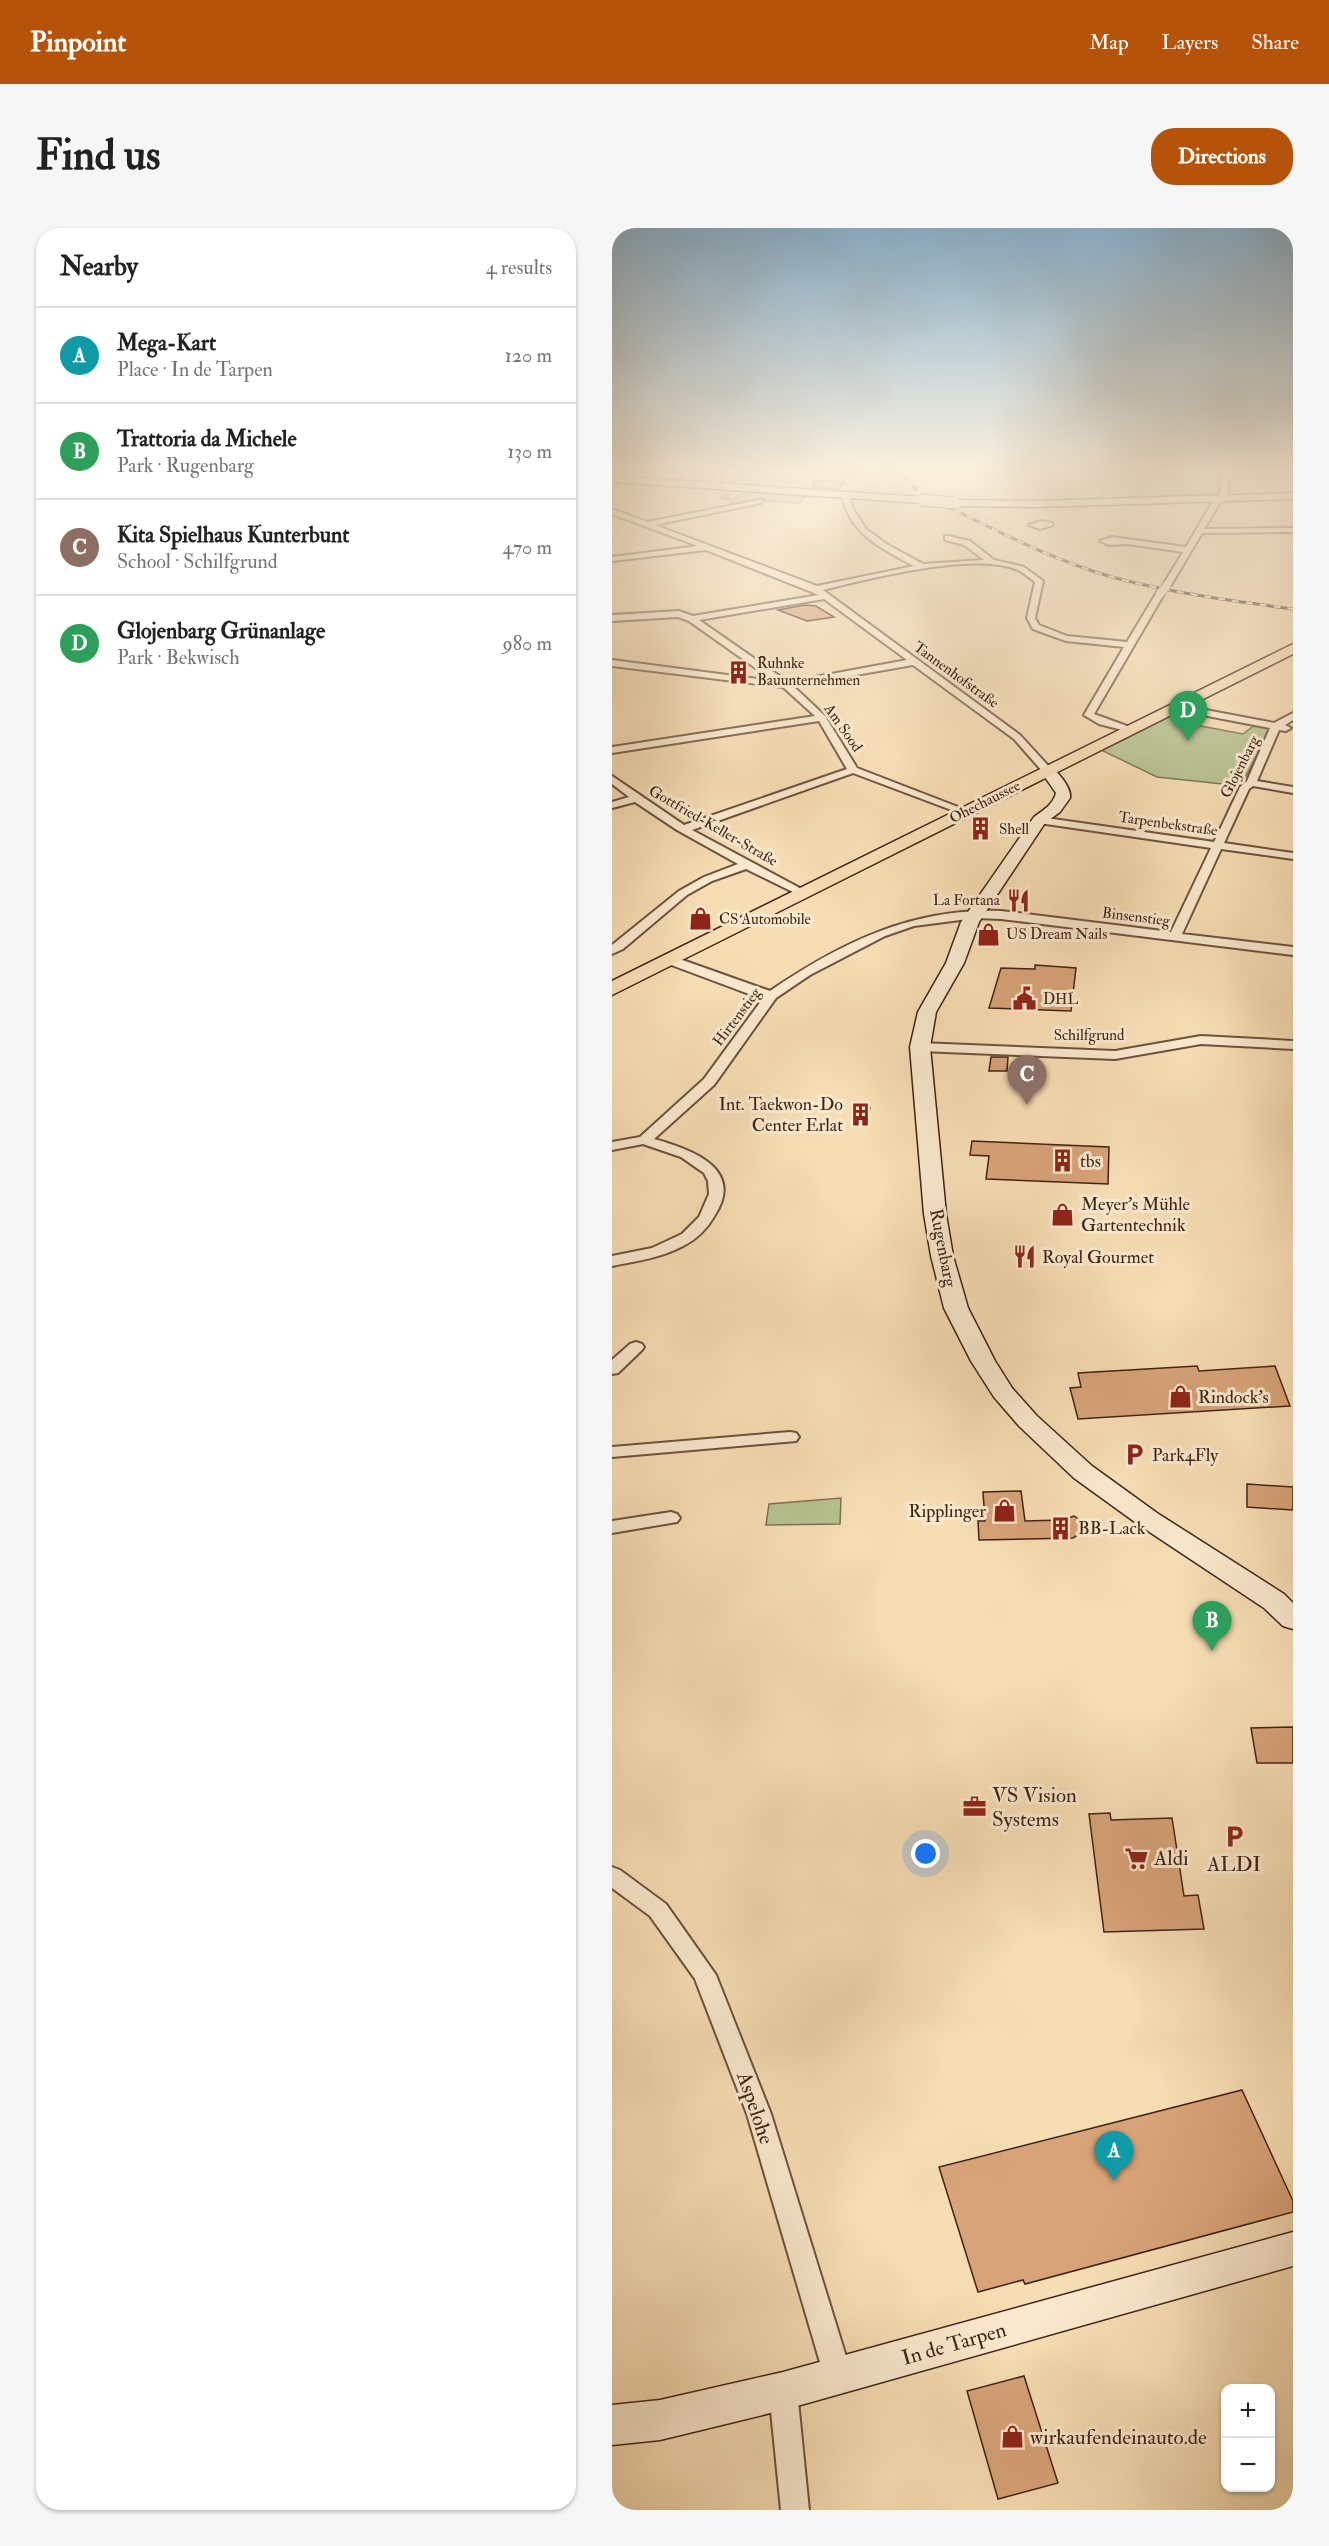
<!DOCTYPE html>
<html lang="en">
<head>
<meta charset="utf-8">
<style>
	body { margin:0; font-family:"IM FELL Double Pica",serif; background:#f6f6f6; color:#222 }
	.controls { position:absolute; right:18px; bottom:18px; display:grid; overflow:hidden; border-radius:12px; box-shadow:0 2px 4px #0004 }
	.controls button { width:54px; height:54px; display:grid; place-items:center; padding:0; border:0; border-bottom:2px solid #e0e0e0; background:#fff; color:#222; font:30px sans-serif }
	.you { position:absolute; left:314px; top:1626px; width:21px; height:21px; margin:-15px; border:4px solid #fff; border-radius:50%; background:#1a73e8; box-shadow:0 0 0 9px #1a73e833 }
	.badge { display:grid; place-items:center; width:39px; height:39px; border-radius:50%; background:#b45309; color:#fff; font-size:20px; font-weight:700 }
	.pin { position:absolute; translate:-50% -50px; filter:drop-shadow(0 2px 3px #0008) }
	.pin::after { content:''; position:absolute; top:32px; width:21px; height:18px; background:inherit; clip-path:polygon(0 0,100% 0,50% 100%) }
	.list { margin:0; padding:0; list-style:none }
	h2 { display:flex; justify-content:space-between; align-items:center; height:78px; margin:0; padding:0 24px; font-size:26px }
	h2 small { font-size:20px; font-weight:400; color:#767676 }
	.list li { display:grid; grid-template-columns:39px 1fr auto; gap:18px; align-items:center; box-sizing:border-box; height:96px; padding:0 24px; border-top:2px solid #e0e0e0 }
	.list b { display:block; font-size:22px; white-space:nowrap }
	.list p { margin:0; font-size:20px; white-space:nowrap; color:#767676 }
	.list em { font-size:20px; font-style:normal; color:#767676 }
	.map { position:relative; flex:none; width:681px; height:2282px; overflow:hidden; border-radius:24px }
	header { display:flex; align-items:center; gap:36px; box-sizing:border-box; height:84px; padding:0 30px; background:#b45309; color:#fff }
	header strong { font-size:28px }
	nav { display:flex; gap:33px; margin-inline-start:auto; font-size:21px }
	.intro { display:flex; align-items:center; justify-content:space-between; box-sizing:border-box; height:144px; padding:0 36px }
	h1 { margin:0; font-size:42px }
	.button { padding:15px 27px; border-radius:24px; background:#b45309; color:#fff; font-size:21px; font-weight:700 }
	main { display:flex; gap:36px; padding:0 36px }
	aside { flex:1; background:#fff; border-radius:24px; box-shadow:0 2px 4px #0004 }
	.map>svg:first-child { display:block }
	.green { fill:#b7c291; stroke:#7c7254; stroke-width:1.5 }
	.building { fill:#d8a378; stroke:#412316; stroke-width:1.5 }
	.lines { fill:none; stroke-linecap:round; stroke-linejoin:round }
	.street-casing { stroke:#6e523e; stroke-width:4 }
	.secondary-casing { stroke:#412316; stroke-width:3 }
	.primary-casing { stroke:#412316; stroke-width:3 }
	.street { fill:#fae9ce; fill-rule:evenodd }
	.secondary { fill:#fae9ce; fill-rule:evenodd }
	.primary { fill:#f7ddb4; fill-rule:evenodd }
	.rail-casing { stroke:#412316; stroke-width:3 }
	.rail { stroke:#fae9ce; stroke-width:2; stroke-dasharray:7; stroke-linecap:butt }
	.street-bridge-casing { stroke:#6e523e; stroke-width:9; stroke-linecap:butt }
	.secondary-bridge-casing { stroke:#412316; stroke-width:13; stroke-linecap:butt }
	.street-bridge { stroke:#fae9ce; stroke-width:8 }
	.secondary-bridge { stroke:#fae9ce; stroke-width:11 }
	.labels { text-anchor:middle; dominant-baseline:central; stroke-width:6; stroke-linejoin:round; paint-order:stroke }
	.far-poi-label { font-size:15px; fill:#412316; stroke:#fae9ce; text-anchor:start }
	.far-street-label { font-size:15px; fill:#412316; stroke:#fae9ce }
	.poi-label { font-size:18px; fill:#412316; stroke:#fae9ce; text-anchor:start }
	.street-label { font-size:18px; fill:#412316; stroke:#fae9ce }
	.near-poi-label { font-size:21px; fill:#412316; stroke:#fae9ce; text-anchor:start }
	.near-street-label { font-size:21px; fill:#412316; stroke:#fae9ce }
</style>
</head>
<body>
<header>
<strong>Pinpoint</strong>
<nav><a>Map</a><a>Layers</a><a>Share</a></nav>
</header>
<div class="intro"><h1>Find us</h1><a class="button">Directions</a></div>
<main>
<aside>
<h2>Nearby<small>4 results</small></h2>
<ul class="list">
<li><span class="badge" style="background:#0f9aa8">A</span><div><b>Mega-Kart</b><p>Place · In de Tarpen</p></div><em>120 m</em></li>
<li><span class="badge" style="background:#2e9e5b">B</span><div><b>Trattoria da Michele</b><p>Park · Rugenbarg</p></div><em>130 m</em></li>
<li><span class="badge" style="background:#8d6e63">C</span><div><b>Kita Spielhaus Kunterbunt</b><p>School · Schilfgrund</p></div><em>470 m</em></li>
<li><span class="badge" style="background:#2e9e5b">D</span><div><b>Glojenbarg Grünanlage</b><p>Park · Bekwisch</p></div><em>980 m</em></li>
</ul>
</aside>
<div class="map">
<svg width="681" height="2282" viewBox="0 0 681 2282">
	<rect width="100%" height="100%" fill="#f7ddb4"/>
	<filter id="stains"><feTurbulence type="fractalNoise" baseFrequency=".00333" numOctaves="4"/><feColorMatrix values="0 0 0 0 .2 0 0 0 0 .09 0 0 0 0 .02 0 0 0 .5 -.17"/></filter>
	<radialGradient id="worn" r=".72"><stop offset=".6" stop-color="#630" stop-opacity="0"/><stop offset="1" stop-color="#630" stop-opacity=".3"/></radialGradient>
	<path class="green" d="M472,242H610L607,266L498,270Z
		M131,264L194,268L187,275L148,272L129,276L109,270L113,266L119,267L115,270L122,271Z
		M563,481L585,485L573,495L631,506L644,496L659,499L629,558L545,549L485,520Z
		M229,1270L228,1296L154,1297L157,1276Z"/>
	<path class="building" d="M202,253H211L233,254L226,261L201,259Z
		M192,377L204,378L222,389L195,393L166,382Z
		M423,737L464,740L459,783L377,780L389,740L423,741Z
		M379,829H396L395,843H377Z
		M245,879L258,880L254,893H241Z
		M360,913L497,919L496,956L374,951L377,928L358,927Z
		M585,1138L587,1143L663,1138L678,1178L466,1191L458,1160L469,1159L466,1145Z
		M635,1256L681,1259V1282L635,1279Z
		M409,1263L413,1293L450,1292L462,1288L475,1297L472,1299L475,1301L461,1310L367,1312L366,1293H373L371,1264Z
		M681,1499V1535H645L639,1500Z
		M498,1585L499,1592L560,1590L572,1668L586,1667L592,1701L492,1704L477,1586Z
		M630,1862L681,1973V1984L413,2056L411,2052L366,2064L327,1939Z
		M412,2148L446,2255L386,2271L355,2163Z"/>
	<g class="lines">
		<defs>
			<path id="street" d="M99,242H105L110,252L98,260L94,258L102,251Z
				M610,242H616V267L610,271L592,301L681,300V304L590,305L559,357L555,359L551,357L571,324L516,316L497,317L488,313L500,309L574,319L603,270L608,266Z
				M234,266L238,268L241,281L254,301L276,317L311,336L372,332L352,317L333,312V308H336L358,313L382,332L412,339L431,353L423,390L427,397L455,408L515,414L545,364H551L552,366L482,486L523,501L518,504L487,496L472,487L512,419L454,413L421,401L415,390L423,354C418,350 413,346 408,343C367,322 256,351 211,362L408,507L440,542L431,544L402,511L301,437L181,458L213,488L245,540L359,584L358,586H350L241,545L80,602L197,665L191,668L187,667L134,641L100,653L75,667L11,721L0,726V717L67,663L92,649L126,636L65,602L23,574L0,580V574L17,569L0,556V548L72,597L235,541L207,493L0,525V519L203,488L171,459L0,438V432L162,453L77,393L66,389L0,393V387L67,383L81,388L207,367L94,322L0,333V329L86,318L0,286V281L35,294L152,271L149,275L43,297L205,358L302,338C270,321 238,306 230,268ZM212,371L295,432L176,454L87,392Z
				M429,293L440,295L441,297L428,301L417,297Z
				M562,476L662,495L681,485V492L673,497L679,500L674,503L667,502L645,553L681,559V565L641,558L637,561L612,615L681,625V631L609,621L570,706L681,719V727L389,691L364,690L302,698L273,708L198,747L164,770L102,857L42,911C78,921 133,940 103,987C95,1001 85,1011 71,1018C49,1030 24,1033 0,1038V1028L40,1020L70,1006L87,989L97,966L96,953L92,945L69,929L31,916L0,922V914L28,909L92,851L152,769L137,766L54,735V729H62L158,763C230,714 300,680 389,683L559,704L599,620L427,595L422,592L427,589L602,614L628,559L635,553L658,500L559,481V477Z
				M589,808L681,813V821L589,816L503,831L308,823L301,819L308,815L503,823Z
				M24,1114L30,1116L32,1119L30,1122L6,1145L0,1146V1132L18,1116Z
				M178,1204L184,1205L187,1209L184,1213L0,1229V1219Z
				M59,1284L65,1286L68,1290L65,1294L0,1305V1293Z
				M0,1639L8,1642L54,1676L104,1747L159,1886L240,2148L236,2157L226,2161L216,2157L212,2148L135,1886L83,1751L38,1688L0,1660Z
				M171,2150L181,2154L185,2163L197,2282H169L157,2163L161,2154Z"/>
			<path id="secondary" d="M0,248L309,269L314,272L309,275L0,254Z
				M681,265V271L423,279L343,278L338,275L343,272L423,273Z
				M435,538C444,540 460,560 458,570L448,584L433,595L367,694L352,735L324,784L318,819L334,986L341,1028L356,1080L383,1133L400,1160L425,1188L480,1238L545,1285L672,1366L681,1375V1401L671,1398L652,1380L527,1297L462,1250L407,1198L382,1169L359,1133L332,1080L319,1028L312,986L298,819L306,784L334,735L349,694L422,589C431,582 441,577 444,565L428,542Z
				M681,2004V2038L171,2182L48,2212L0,2217V2177L48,2172L171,2144Z"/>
			<path id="primary" d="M681,416V426L0,767V753Z"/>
		</defs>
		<use href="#street" class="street-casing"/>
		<use href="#secondary" class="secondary-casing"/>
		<use href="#primary" class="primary-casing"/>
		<use href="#street" class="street"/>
		<use href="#secondary" class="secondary"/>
		<use href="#primary" class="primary"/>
		<defs>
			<path id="rail" d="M286,242L301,259L315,269C375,297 436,331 500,349C559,365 621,373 681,381"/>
		</defs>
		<use href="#rail" class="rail-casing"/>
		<use href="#rail" class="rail"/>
		<defs>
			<path id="street-bridge" d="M548,366L555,357"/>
			<path id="secondary-bridge" d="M309,272L343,275"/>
		</defs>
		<use href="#street-bridge" class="street-bridge-casing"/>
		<use href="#secondary-bridge" class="secondary-bridge-casing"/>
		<use href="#street-bridge" class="street-bridge"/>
		<use href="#secondary-bridge" class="secondary-bridge"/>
	</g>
	<linearGradient id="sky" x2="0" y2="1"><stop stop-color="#8bb6d4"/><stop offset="0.43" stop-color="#fbf0dd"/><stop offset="1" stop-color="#fbf0dd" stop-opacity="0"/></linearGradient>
	<rect width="681" height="561" fill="url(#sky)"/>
	<defs>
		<symbol id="building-bare" viewBox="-9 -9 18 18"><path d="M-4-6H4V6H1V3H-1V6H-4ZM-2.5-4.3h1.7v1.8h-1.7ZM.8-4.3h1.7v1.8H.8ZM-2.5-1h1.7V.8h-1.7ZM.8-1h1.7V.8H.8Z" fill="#8f2418" stroke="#fae9ce" stroke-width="2.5" paint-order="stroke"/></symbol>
		<symbol id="restaurant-bare" viewBox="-9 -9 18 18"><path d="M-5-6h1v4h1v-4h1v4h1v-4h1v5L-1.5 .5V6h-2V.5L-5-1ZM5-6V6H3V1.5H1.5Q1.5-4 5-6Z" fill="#8f2418" stroke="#fae9ce" stroke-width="2.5" paint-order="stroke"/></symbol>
		<symbol id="shop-bare" viewBox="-9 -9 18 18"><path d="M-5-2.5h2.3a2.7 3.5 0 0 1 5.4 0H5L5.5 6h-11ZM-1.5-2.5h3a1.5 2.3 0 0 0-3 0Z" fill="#8f2418" stroke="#fae9ce" stroke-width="2.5" paint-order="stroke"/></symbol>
		<symbol id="civic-bare" viewBox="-9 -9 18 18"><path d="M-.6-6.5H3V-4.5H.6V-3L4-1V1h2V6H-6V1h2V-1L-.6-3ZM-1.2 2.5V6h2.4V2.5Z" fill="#8f2418" stroke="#fae9ce" stroke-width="2.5" paint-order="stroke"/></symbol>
		<symbol id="parking-bare" viewBox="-9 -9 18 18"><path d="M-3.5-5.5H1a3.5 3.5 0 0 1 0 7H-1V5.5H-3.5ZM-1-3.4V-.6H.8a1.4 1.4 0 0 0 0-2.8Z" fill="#8f2418" stroke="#fae9ce" stroke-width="2.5" paint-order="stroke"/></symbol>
		<symbol id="office-bare" viewBox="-9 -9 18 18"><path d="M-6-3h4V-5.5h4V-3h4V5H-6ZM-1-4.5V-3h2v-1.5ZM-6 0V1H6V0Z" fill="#8f2418" stroke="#fae9ce" stroke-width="2.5" paint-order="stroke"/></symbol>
		<symbol id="supermarket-bare" viewBox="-9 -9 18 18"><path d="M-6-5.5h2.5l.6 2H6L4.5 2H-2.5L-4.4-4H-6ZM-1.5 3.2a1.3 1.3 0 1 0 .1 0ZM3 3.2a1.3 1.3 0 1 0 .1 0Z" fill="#8f2418" stroke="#fae9ce" stroke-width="2.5" paint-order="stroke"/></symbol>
	</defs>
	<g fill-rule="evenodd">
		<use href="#building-bare" x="110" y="428" width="33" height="33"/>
		<use href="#building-bare" x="352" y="584" width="33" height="33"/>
		<use href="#restaurant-bare" x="390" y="656" width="33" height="33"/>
		<use href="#shop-bare" x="72" y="674" width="33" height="33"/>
		<use href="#shop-bare" x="360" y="690" width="33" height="33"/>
		<use href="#civic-bare" x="396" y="754" width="33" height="33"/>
		<use href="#building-bare" x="232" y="870" width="33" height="33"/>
		<use href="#building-bare" x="434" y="916" width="33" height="33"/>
		<use href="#shop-bare" x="434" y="970" width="33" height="33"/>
		<use href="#restaurant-bare" x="396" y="1012" width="33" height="33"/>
		<use href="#shop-bare" x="552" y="1152" width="33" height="33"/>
		<use href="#parking-bare" x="506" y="1210" width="33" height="33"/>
		<use href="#shop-bare" x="376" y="1266" width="33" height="33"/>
		<use href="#building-bare" x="432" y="1284" width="33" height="33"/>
		<use href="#office-bare" x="346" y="1562" width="33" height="33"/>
		<use href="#parking-bare" x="606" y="1592" width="33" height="33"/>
		<use href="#supermarket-bare" x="508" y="1614" width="33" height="33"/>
		<use href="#shop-bare" x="384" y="2192" width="33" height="33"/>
	</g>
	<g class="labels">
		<g class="far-poi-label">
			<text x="145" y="435">Ruhnke<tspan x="145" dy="17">Bauunternehmen</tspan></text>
			<text x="387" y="601">Shell</text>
			<text x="388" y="672" text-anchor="end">La Fortana</text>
			<text x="107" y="691">CS Automobile</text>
			<text x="394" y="706">US Dream Nails</text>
			<text x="431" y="771">DHL</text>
		</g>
		<g class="far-street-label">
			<text transform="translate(344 447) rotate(36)">Tannenhofstraße</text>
			<text transform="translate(231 500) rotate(55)">Am Sood</text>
			<text transform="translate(628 539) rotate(-63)">Glojenbarg</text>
			<text transform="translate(373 574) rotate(-27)">Ohechaussee</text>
			<text transform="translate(556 596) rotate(8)">Tarpenbekstraße</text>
			<text transform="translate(101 598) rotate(30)">Gottfried-Keller-Straße</text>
			<text transform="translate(524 689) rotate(7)">Binsenstieg</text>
			<text transform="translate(125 789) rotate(-53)">Hirtenstieg</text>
			<text x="477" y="807">Schilfgrund</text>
		</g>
		<g class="poi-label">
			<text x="231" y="876" text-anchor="end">Int. Taekwon-Do<tspan x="231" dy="21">Center Erlat</tspan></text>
			<text x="468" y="933">tbs</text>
			<text x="469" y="976">Meyer’s Mühle<tspan x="469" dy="21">Gartentechnik</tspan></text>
			<text x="430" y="1029">Royal Gourmet</text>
			<text x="586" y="1169">Rindock's</text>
			<text x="540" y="1227">Park4Fly</text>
			<text x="374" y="1283" text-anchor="end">Ripplinger</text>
			<text x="466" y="1300">BB-Lack</text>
		</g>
		<g class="street-label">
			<text transform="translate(331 1020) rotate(79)">Rugenbarg</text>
		</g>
		<g class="near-poi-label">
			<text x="380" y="1567">VS Vision<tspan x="380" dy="24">Systems</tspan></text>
			<text x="542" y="1630">Aldi</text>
			<text x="622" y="1636" text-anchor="middle">ALDI</text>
			<text x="418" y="2209">wirkaufendeinauto.de</text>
		</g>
		<g class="near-street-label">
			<text transform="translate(143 1880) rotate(71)">Aspelohe</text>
			<text transform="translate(342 2116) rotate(-16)">In de Tarpen</text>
		</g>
	</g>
	<rect width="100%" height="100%" filter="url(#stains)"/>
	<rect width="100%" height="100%" fill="url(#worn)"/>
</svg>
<div class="controls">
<button>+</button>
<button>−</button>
</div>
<div class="you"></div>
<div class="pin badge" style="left:502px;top:1953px;background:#0f9aa8">A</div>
<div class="pin badge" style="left:600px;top:1423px;background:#2e9e5b">B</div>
<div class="pin badge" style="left:415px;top:877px;background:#8d6e63">C</div>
<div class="pin badge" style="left:576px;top:513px;background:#2e9e5b">D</div>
</div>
</main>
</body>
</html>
